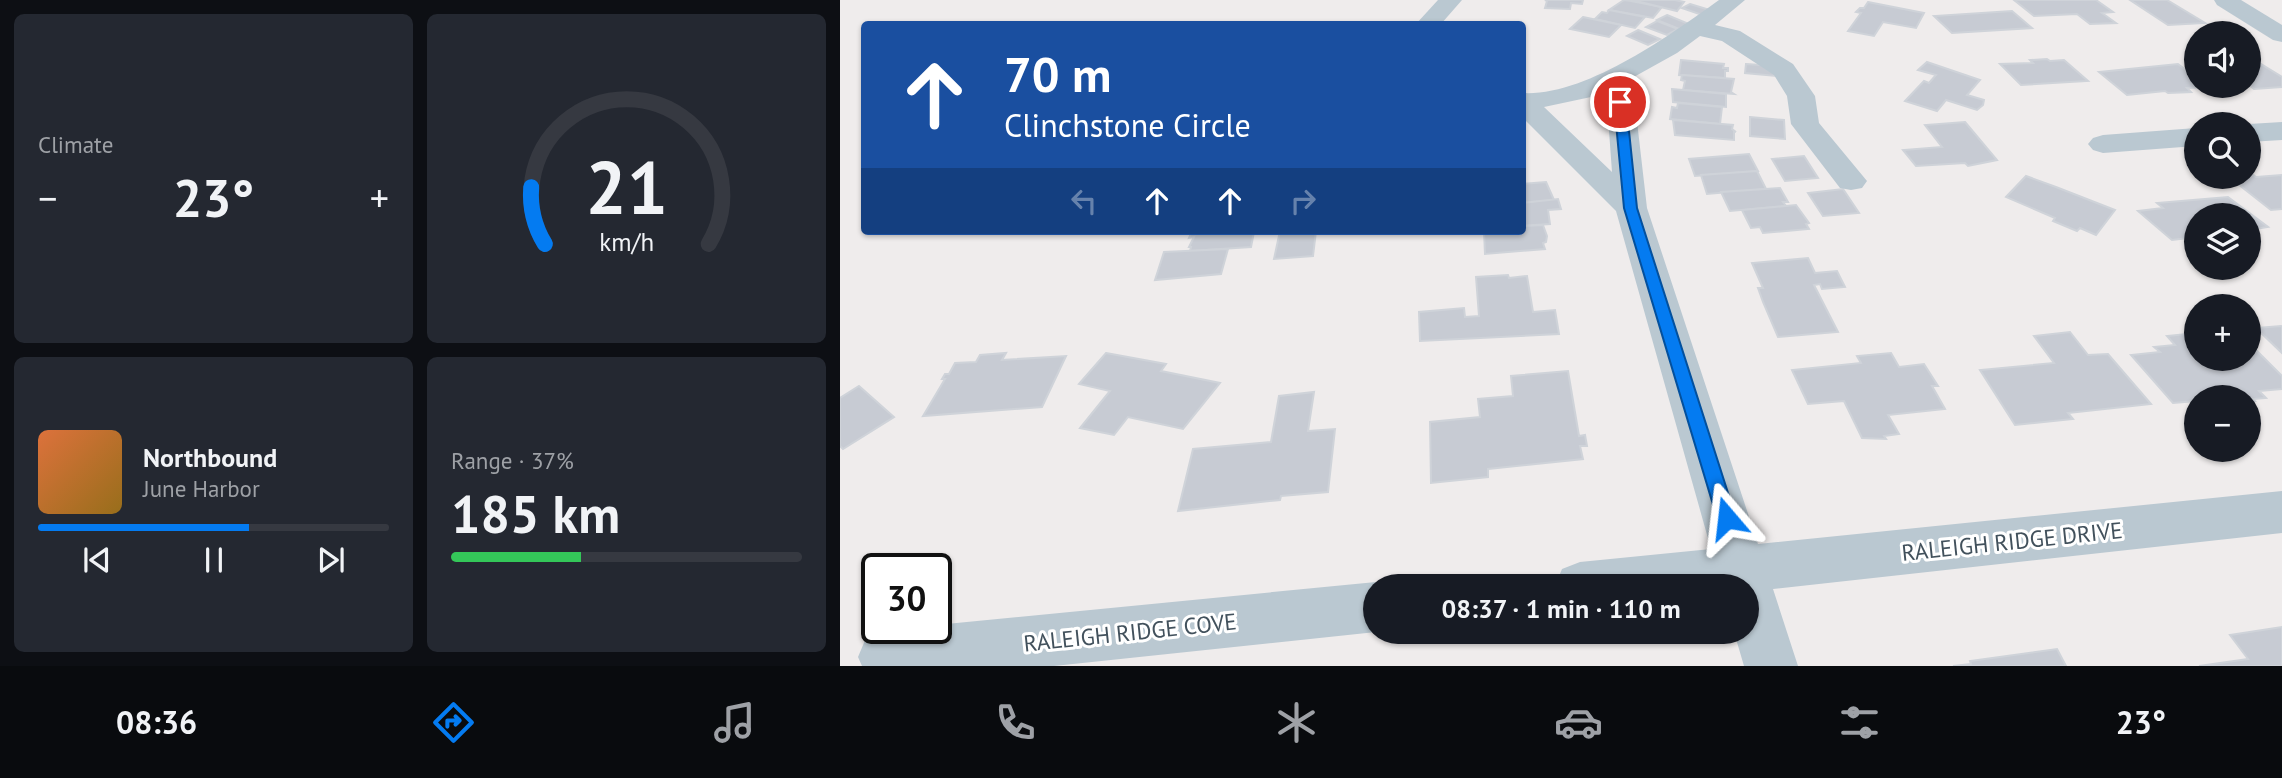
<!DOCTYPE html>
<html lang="en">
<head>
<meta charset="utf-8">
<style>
	body { margin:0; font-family:"PT Sans",sans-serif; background:#242831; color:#f1f3f6; height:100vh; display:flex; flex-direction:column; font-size:26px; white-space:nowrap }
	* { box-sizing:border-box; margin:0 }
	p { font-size:23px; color:#9ea1a6 }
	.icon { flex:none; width:38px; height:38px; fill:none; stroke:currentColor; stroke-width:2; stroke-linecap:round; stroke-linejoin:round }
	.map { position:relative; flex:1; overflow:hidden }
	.drawer { display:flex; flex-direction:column; gap:14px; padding:14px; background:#0d0f14; width:840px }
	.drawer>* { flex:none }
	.top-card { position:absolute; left:21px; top:21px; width:665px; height:214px; border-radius:7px; box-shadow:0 2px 5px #0004; background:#1a4fa0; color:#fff; overflow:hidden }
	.tools { position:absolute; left:1344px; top:21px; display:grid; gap:14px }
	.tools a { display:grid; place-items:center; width:77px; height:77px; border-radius:50%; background:#171b24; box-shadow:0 2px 5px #0004; font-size:35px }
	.speed { position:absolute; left:21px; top:553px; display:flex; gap:14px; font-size:35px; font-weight:700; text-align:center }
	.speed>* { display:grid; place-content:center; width:91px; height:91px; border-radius:50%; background:#171b24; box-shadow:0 2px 5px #0004; line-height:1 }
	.speed .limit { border:4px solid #111; border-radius:10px; background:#fff; color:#111 }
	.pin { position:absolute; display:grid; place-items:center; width:60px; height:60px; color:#fff; margin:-30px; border:4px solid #fff; border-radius:50%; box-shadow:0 2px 7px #0007 }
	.me { position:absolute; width:77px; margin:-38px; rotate:343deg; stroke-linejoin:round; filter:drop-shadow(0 0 5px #0008) }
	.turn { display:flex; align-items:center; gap:24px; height:147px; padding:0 28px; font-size:32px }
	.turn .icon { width:91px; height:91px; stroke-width:2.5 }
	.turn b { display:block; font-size:49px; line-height:60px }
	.lanes { display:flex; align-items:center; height:66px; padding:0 28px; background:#0003; justify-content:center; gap:35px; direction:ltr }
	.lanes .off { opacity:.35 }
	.big { font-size:52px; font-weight:600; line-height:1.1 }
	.drawer .tile { flex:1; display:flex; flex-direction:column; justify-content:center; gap:10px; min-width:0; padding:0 24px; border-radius:10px; background:#242831 }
	.drawer .dial { align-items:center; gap:0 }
	.dial svg { height:182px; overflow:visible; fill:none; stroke:#363941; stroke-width:7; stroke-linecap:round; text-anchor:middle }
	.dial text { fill:#f1f3f6; stroke:none }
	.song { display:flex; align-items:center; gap:21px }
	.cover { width:84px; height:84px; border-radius:10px; background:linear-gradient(135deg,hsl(20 70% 55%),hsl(40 70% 35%)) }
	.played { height:7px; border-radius:4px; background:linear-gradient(90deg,#047bf1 60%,#363941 60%) }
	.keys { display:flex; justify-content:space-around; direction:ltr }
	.heat { display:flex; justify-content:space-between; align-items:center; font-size:38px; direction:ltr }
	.charge { height:10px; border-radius:5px; background:linear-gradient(90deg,#34c759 37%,#363941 0) }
	.drawer .tiles { flex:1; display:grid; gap:14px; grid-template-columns:repeat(2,1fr) }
	.trip { position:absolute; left:523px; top:574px; width:396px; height:70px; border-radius:35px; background:#171b24; box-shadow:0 2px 5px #0004; font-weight:600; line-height:70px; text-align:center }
	.dock { display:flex; height:112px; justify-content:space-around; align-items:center; background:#090b0e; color:#9ea1a6 }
	.dock .icon { width:49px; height:49px }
	.dock .current { color:#047bf1 }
	.dock b { font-size:32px; color:#f1f3f6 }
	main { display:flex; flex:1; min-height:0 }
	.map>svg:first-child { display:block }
	.building { fill:#c7cbd3; stroke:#cfd3d9; stroke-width:2 }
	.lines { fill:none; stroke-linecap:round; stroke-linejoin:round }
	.minor { fill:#bac8d1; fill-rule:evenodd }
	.route { fill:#047bf1; stroke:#03509d; stroke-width:2 }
	.labels { text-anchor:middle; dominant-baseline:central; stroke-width:6; stroke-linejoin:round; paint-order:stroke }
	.near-street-label { font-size:23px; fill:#42515c; stroke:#fff }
</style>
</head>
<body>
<main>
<section class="drawer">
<div class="tiles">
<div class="tile"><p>Climate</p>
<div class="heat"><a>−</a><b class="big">23°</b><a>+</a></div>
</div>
<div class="tile dial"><svg viewBox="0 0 100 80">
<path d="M14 69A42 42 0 1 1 86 69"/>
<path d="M14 69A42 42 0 0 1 8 44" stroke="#047bf1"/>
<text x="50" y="56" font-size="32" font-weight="700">21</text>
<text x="50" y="72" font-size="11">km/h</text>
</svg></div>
<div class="tile">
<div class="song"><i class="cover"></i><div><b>Northbound</b><p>June Harbor</p></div></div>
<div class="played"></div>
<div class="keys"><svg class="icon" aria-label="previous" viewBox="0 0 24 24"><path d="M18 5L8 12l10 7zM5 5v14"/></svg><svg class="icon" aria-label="pause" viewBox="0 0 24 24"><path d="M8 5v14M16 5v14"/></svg><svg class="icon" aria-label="next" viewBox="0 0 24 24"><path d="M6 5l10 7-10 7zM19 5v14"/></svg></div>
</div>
<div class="tile"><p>Range · 37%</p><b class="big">185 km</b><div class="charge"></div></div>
</div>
</section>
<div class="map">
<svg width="1442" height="666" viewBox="0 0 1442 666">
	<rect width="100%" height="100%" fill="#efecec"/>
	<!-- building -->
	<g class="building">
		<path d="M705,0H743L742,4L731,3L730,9L705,8L707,1Z"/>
		<path d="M784,0L791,1L822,7L813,18L769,10Z"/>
		<path d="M792,0H835L844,2L837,11Z"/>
		<path d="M1174,0H1256L1273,12L1262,13L1276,23L1250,24L1237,14L1194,16Z"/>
		<path d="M1290,0H1327L1365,23L1328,25Z"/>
		<path d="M1028,2L1084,13L1076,28L1043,22L1034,36L1008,31L1021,13L1016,12L1020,8H1024Z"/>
		<path d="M850,4L870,10L862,15L842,8Z"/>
		<path d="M769,10L805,17L795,28L755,19L762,12L767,13Z"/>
		<path d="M1172,11L1192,28L1112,33L1094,16Z"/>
		<path d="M827,15L849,24L839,29L817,20Z"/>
		<path d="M743,17L767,22L781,25L769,37L730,29Z"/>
		<path d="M817,21L838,29L827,35L806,27Z"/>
		<path d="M798,30L820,39L808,45L787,36Z"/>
		<path d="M1409,52L1419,58L1413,59L1442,77V87L1414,89L1409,85Z"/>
		<path d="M1207,59L1210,61L1224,60L1248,81L1181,85L1160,64L1193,63L1190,60Z"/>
		<path d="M841,60L884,64L883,68H888V71H885V78L839,75Z"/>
		<path d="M1087,62L1140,80L1127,95L1144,100L1143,105L1137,110L1106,100L1097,111L1065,101L1084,81L1089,83L1096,75L1078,70Z"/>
		<path d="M906,64L935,66L936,76L905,73Z"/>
		<path d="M1338,64L1356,78V86L1369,87L1347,88L1351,92L1328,93L1325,91L1287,95L1259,72Z"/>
		<path d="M842,75L894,79L891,92L894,94L843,90L845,81L841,80Z"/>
		<path d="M832,89L886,94V107L833,102Z"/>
		<path d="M838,103L882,107L880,124L830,119L832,107L837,108Z"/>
		<path d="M910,117L944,120L945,139L910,136Z"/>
		<path d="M833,120L893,125L892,129L896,132L894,131V140L835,135Z"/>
		<path d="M1125,122L1157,160L1128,166L1125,163L1076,166L1063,150L1102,147L1085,125Z"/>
		<path d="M909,154L918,171L855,176L849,159Z"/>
		<path d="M964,156L978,178L945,181L932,159Z"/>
		<path d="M917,171L926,189L867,194L861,175Z"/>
		<path d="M1411,173L1416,177L1442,175V209L1431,210L1389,177H1409Z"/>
		<path d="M1186,176L1216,187L1275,210L1256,235L1240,228L1237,231L1213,221L1215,218L1166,197Z"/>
		<path d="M706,182L714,200L682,203V184Z"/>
		<path d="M940,188L948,202H943L946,206L890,211L881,192Z"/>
		<path d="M1003,189L1019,213L983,216L968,193Z"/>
		<path d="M1388,197L1428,227L1409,230V215H1356V237L1332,240L1298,211L1323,208L1317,203Z"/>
		<path d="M718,199L721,209L708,210L710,224L682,226V203Z"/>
		<path d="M956,205L969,223L966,224L969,229L923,233L920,227L911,228L902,210Z"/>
		<path d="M703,225L707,236L706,242L703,243L705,249L645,254L644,231H682V226Z"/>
		<path d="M352,231H418L414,232L411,247L350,251L351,247H349L354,237L349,238Z"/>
		<path d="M440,231H476L473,256L434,259Z"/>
		<path d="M388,249L381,274L315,280L324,252Z"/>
		<path d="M968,258L975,273L997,271L1005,287L982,289L980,284L974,285L998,332L938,337L923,302L918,288H923L912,263Z"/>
		<path d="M668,275L669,278L687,276L693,312L715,310L719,334L580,341L579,312L624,308L625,317L639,316L636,277Z"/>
		<path d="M1441,326L1442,327V353L1416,328Z"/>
		<path d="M1230,332L1248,355L1268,354L1311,404L1228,413L1233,419L1175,425L1140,370L1214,363L1194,336Z"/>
		<path d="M1356,333V359H1409L1410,344L1442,376V389L1419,391L1426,398L1413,399L1415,401L1409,402V397H1356V401L1333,403L1291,355L1320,352L1314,347L1335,345L1327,336Z"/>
		<path d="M166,353L162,360L226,356L202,407L83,416L105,379H102L105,374H109L115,363L136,362L140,355Z"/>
		<path d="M266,353L326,364L321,371L380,383L343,429L288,417L274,435L240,428L270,391L239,384Z"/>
		<path d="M1051,353L1059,367L1084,364L1098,386H1092L1105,409L1048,415L1059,434L1044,436L1046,439L1022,438L1004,401L968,404L952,370L1021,363L1017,356Z"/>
		<path d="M728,371L739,436L745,435L747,446H740L743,459L648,469V477L591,483L590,422L640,417L638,399L673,396L671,376Z"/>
		<path d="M19,386L54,417L3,449L0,446V398Z"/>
		<path d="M474,392L468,431L495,429L488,492L441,496L440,500L338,511L353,449L431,442L439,396Z"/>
		<path d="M1442,627V666H1359L1408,659L1390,635Z"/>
		<path d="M1217,649L1226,666H1113L1131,664L1130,661Z"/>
	</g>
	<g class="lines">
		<!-- minor -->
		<g class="minor">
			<path d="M598,0H622L601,24H576Z"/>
			<path d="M879,0H905L875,25L900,31L953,64L975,96L979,123L1027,181L1022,188L1011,190L1000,188L951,124L947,96L934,75L882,41L860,36L837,53L792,78L807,208L918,544L1442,491V533L933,589L958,666H904L894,632H906V586H715L722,569L740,562L871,549L776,211L682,117V93C745,97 830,35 879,0ZM766,90L772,172L704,107L751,97Z"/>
			<path d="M1374,0H1401L1442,25V42L1433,40L1377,5Z"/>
			<path d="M1442,122V140L1409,142V124Z"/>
			<path d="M1356,128V146L1263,153L1253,150L1248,144L1253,138L1263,135Z"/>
			<path d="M536,582L546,586H536V632L214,666H22L18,657L26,638L45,630L96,628V625Z"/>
		</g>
	</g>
	<!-- route -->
	<path class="route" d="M780,98L786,102L797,208L896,518L893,524L887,527L880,524L877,518L784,208L774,102Z"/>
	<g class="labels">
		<!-- near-street labels -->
		<g class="near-street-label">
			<text transform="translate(1172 541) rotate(-6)">RALEIGH RIDGE DRIVE</text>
			<text transform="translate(290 632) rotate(-6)">RALEIGH RIDGE COVE</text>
		</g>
	</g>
</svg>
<div class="tools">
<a><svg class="icon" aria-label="sound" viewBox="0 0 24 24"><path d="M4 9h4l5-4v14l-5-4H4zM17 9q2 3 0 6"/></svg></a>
<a><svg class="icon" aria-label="search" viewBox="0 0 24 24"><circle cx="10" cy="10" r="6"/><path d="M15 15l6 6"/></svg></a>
<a><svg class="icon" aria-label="layers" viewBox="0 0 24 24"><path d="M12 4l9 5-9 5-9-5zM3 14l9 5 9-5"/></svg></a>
<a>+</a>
<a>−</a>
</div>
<div class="speed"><div class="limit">30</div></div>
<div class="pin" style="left:780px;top:102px;background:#d93025"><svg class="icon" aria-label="arrive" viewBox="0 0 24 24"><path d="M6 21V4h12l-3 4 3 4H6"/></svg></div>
<svg class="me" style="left:887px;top:518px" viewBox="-20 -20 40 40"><path d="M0-17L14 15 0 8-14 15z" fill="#047bf1" stroke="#fff" stroke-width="4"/></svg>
<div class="trip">08:37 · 1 min · 110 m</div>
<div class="top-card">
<div class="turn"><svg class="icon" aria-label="ahead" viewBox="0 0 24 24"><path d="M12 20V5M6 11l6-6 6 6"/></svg><div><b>70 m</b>Clinchstone Circle</div></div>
<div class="lanes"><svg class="icon off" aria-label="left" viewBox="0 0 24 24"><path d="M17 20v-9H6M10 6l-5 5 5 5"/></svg><svg class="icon" aria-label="ahead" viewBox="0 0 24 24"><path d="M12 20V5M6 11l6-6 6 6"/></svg><svg class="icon" aria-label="ahead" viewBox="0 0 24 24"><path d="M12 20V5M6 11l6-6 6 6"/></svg><svg class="icon off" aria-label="right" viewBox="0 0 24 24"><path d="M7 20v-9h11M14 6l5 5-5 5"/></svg></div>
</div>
</div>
</main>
<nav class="dock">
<b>08:36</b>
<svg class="icon current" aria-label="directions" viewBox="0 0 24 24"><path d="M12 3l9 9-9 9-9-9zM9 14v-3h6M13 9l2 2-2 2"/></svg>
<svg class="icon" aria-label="music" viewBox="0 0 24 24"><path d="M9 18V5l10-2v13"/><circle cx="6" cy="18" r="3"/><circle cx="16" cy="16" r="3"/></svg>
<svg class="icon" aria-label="phone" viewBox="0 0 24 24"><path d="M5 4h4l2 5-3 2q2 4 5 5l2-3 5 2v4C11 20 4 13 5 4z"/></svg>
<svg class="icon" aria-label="climate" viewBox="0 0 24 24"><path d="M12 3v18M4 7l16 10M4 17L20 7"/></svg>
<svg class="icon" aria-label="car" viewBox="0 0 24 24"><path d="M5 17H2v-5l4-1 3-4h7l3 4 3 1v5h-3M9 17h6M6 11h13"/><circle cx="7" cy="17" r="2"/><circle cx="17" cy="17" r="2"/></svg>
<svg class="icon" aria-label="filters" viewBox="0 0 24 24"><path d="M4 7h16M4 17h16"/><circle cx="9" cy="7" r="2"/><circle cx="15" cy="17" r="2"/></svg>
<b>23°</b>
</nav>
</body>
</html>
